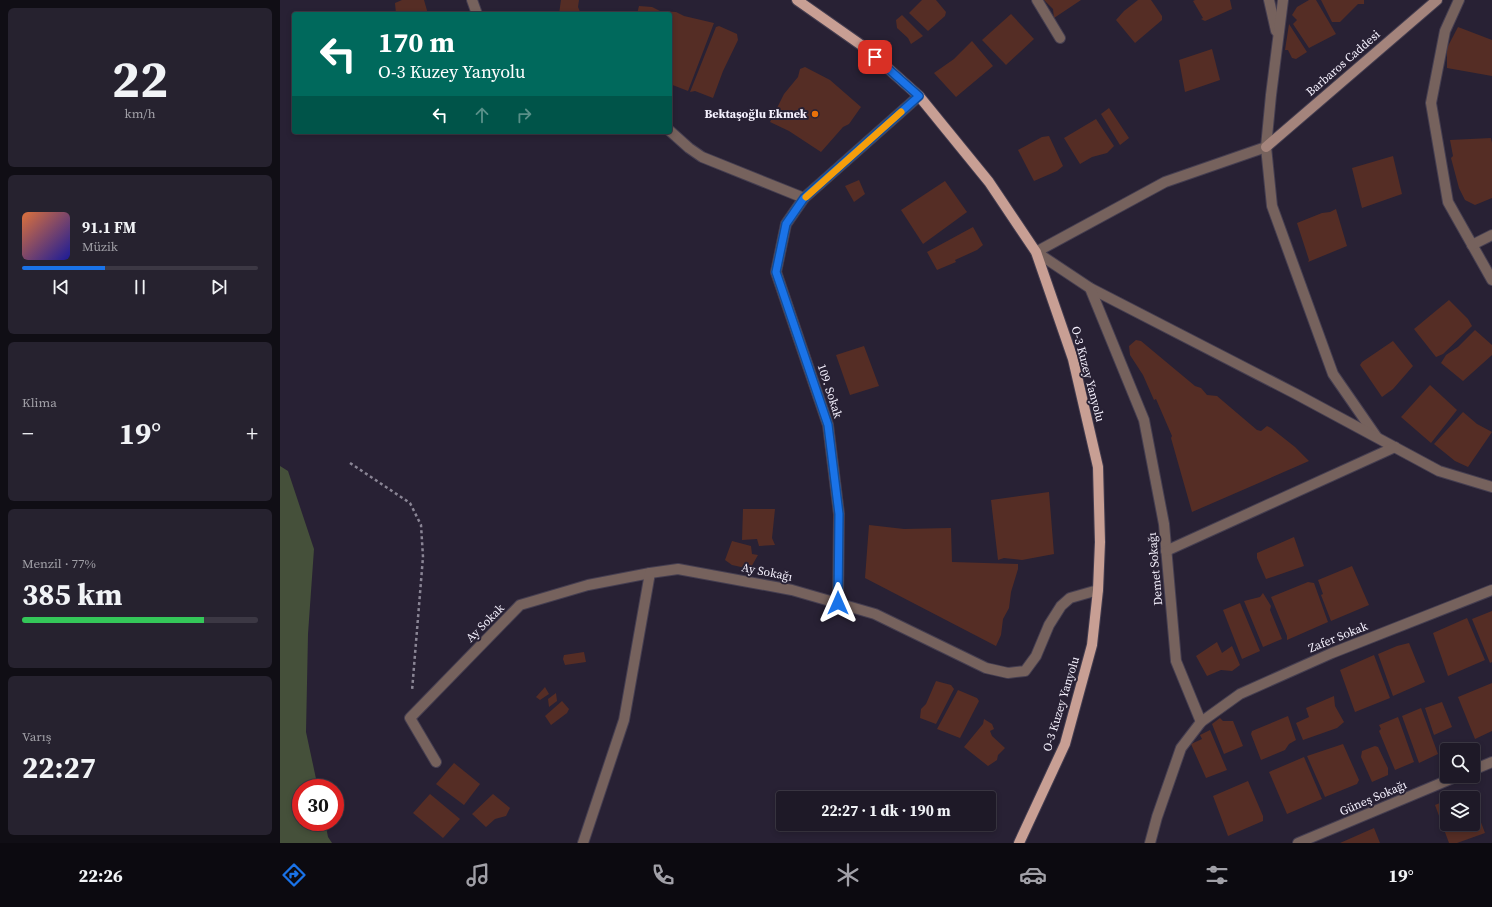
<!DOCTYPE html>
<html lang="tr">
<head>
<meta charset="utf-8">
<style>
	body { margin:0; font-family:"Source Serif 4",serif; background:#26222f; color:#f1f3f6; height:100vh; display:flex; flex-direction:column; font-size:15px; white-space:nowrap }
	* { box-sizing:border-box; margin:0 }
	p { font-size:13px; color:#a1a0a7 }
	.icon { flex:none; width:22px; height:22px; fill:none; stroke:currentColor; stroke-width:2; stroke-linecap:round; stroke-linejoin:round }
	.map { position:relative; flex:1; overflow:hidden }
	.drawer { display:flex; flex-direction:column; gap:8px; padding:8px; background:#100e15; width:280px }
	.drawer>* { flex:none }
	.top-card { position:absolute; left:12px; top:12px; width:380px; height:122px; border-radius:4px; box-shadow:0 2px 6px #0003,0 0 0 1px #3c3844; background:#00695c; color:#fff; overflow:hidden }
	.fabs { position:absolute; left:1160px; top:743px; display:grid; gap:8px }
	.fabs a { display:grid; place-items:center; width:40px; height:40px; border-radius:4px; background:#1e1927; box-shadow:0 2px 6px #0003,0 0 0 1px #3c3844; font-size:20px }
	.speed { position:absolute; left:12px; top:779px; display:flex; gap:8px; font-size:20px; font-weight:700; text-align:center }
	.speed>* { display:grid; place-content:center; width:52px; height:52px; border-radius:50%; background:#1e1927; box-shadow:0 2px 6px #0003,0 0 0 1px #3c3844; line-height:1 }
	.speed .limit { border:6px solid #d22; background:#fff; color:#111 }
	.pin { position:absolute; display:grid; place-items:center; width:34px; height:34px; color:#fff; margin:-17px; border-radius:8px; box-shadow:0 2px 6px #0006 }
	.me { position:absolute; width:44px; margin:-22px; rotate:0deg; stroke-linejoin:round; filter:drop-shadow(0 0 3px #0008) }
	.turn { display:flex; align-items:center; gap:14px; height:84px; padding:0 20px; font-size:18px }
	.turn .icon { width:52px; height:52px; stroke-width:2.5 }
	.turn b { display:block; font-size:28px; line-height:34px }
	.lanes { display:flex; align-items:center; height:38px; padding:0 20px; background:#0003; justify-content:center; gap:20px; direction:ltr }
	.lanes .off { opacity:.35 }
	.big { font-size:30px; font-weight:700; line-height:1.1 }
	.drawer .card { flex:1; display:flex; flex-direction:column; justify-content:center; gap:6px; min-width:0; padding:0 14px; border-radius:6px; background:#26222f }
	.drawer .dial { align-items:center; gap:0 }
	.dial b { font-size:52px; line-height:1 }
	.song { display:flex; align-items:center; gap:12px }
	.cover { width:48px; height:48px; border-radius:6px; background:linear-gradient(135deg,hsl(20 70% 55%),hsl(240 70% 35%)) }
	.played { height:4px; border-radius:2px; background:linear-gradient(90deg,#1a73e8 35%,#3c3844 35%) }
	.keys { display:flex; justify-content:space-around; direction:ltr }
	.heat { display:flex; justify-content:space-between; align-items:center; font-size:22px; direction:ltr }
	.charge { height:6px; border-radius:3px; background:linear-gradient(90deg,#34c759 77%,#3c3844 0) }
	.trip { position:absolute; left:496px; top:791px; width:220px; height:40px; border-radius:4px; background:#1e1927; box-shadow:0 2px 6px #0003,0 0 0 1px #3c3844; font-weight:700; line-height:40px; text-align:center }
	.menu { display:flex; height:64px; justify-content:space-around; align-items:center; background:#0c0a10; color:#a1a0a7 }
	.menu .icon { width:28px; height:28px }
	.menu .on { color:#1a73e8 }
	.menu b { font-size:18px; color:#f1f3f6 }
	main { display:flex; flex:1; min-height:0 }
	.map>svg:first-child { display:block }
	.green { fill:#45503a }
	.building { fill:#552d25 }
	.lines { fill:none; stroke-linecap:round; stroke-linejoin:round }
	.street-casing { stroke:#453e50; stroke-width:12 }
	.secondary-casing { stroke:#453e50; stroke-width:12 }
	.primary-casing { stroke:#453e50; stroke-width:12 }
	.path { stroke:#8a8595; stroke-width:2.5; stroke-dasharray:3 3; stroke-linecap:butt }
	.street { stroke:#76625d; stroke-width:10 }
	.secondary { stroke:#a4847c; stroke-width:10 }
	.primary { stroke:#c89f94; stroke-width:10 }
	.route-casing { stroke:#114b97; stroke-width:10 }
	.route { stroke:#1a73e8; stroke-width:7 }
	.slow { stroke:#f59e0b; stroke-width:7 }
	.food-dot { fill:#e8710a; stroke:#282134; stroke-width:1.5 }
	.labels { text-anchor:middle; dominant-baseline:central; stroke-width:4; stroke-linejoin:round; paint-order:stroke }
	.street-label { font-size:12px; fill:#f5f1fe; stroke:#282134 }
	.poi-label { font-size:12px; font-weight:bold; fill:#f5f1fe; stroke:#282134; text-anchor:end }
</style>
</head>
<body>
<main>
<section class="drawer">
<div class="card dial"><b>22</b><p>km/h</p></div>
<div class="card">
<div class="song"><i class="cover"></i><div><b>91.1 FM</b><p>Müzik</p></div></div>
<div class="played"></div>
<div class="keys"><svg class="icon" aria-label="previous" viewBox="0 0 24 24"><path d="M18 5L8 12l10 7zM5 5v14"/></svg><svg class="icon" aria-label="pause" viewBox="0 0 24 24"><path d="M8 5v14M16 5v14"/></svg><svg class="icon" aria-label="next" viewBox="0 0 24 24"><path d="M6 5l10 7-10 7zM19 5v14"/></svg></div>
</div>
<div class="card"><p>Klima</p>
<div class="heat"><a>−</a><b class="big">19°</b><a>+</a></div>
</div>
<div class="card"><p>Menzil · 77%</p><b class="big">385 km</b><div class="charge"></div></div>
<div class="card"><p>Varış</p><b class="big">22:27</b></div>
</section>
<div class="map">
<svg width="1212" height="843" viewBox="0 0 1212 843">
	<rect width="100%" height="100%" fill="#282134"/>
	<!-- green -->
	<path class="green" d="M0,466L8,471L34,549L28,634L26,732L38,788H21V822H45L48,837L52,843H0Z"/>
	<!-- building -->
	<g class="building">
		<path d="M122,0H144L148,14H116L115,3Z"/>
		<path d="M281,0H299L298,7L301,14H279Z"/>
		<path d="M642,0H656L666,12L665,16L648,31L629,13Z"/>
		<path d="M764,0H801L774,18L773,9Z"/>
		<path d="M858,0H871L882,16V20L855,43L836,20L844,11Z"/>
		<path d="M915,0H950L952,9L925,21L921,19L923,18L913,1Z"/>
		<path d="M1029,0H1036L1056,34L1029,48L1013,24L1017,20L1012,15L1017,7Z"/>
		<path d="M1041,0H1084V4H1078L1060,22H1052Z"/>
		<path d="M359,6L372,7L380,11L396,12L404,16L434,23L408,91L390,84V14H357Z"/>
		<path d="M731,14L754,39L726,65L702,40Z"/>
		<path d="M622,15L643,36L631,44L628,38L617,28L616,20Z"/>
		<path d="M1009,24L1027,52L1016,59L1012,58L1008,50H1005Z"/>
		<path d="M439,26L457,34L458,40L443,71L433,98L415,91L410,92L436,27Z"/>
		<path d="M1178,27L1212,40V76L1167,68V48Z"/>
		<path d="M692,41L713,66L676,97L654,73L674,59Z"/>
		<path d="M932,49L940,80L905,92L899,60Z"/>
		<path d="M525,67L550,80L581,107L569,124L563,127L541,152L509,131L490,122L504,94L518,77L520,69Z"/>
		<path d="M829,108L849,138L840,145L821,114Z"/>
		<path d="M816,119L834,146L827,153L812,157L800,164L784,138Z"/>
		<path d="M769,136L783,166L777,171L754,181L738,150L762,137Z"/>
		<path d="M1211,138L1212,143V198L1195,205L1185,200L1179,188L1171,158L1173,156L1170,140Z"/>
		<path d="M1113,156L1122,194L1082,208L1072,168Z"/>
		<path d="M579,180L585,194L574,202L565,186Z"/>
		<path d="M665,181L687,212L643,244L621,210Z"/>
		<path d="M1056,209L1067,246L1028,262L1029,260L1017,223L1042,213L1050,212Z"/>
		<path d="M693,227L703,245L697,250L675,260L676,262L657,270L647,252Z"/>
		<path d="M1169,300L1188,319L1192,326L1163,354L1156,357L1134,329Z"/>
		<path d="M1195,330L1212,345V355L1183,381L1161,363L1166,355L1178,347Z"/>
		<path d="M856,340L861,341L915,386L921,388L927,395L937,396L977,430L981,431L987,426L991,428L1015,447L1029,461L912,512L891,438L892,436L876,399L874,400L863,375L850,355L849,346Z"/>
		<path d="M1113,341L1133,366L1113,389L1102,397L1080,365L1082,362Z"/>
		<path d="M584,346L599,386L570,395L556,355Z"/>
		<path d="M1150,385L1177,410L1151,443L1121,417Z"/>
		<path d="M1183,412L1197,424L1212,432L1188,467L1175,461L1154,444Z"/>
		<path d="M769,492L774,554L742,560L724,558L718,560L711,500Z"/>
		<path d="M463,509H495L492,538L495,545L479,546L477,539L462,540Z"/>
		<path d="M589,525L624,529L671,528L672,562L738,564V569L731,592L729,608L723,619L721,635L716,646L585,578Z"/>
		<path d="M1014,537L1024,566L986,579L977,558V553Z"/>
		<path d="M452,541L471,546L472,554L478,555L470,569L452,565L445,560Z"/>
		<path d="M1072,566L1089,605L1051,621L1041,595L1043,594L1038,580Z"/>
		<path d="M1028,582L1034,583L1048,622L1007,640V636L991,597Z"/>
		<path d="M983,593L991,606L990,610L1002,639L983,647L964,601L980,597Z"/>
		<path d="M960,603L980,651L962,659L943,610Z"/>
		<path d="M1212,611V662L1210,663L1192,619Z"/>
		<path d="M1187,618L1205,660L1168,676L1153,633Z"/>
		<path d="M937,642L942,653L952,646L960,665L952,671L941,670L927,676L916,656Z"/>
		<path d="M1129,643L1145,682L1113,696L1098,654L1117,646Z"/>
		<path d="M304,652L306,662L285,665L283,659L284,655Z"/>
		<path d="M1094,655L1110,698L1075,712L1060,670Z"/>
		<path d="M656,681L671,685L674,689L656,724L640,718L641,709L646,704Z"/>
		<path d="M1212,683V731L1195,739L1178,697Z"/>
		<path d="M265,687L269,694L260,700L256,697Z"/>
		<path d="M678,690L697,698L699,701L680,738L657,729Z"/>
		<path d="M276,693L277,701L269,707L268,699Z"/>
		<path d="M1054,696L1055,706L1064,722L1057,728L1023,740L1016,723L1029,717L1026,708Z"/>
		<path d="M282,701L289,709L287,713L271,725L265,716Z"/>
		<path d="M1162,702L1172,727L1154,735L1145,708Z"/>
		<path d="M1141,708L1158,754L1139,763L1122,716Z"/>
		<path d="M1008,716L1016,740L1009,744L1005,750L981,760L971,734L972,731Z"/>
		<path d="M1118,717L1134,762L1115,770L1099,731L1101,729L1099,725Z"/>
		<path d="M940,718L943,721H953L963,746L944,754L932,724Z"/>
		<path d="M704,719L712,724L714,729L710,731L712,736L725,748L718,755L717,760L708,766L684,747L703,724Z"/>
		<path d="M930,730L947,770L926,778L911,744L922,739L920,735Z"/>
		<path d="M1063,744L1079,780L1077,784L1045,797L1027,756Z"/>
		<path d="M1095,746L1098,747L1108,768V775L1092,782L1081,757L1082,751Z"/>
		<path d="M1024,757L1042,799L1007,814L989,772Z"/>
		<path d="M174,763L200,784L184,805L156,784Z"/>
		<path d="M968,781L983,816V821L948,836L933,796Z"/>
		<path d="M1190,793L1192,798H1173L1184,796Z"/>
		<path d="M150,794L180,819L163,838L133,813Z"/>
		<path d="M213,794L230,808L226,816L215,819L206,827L192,814Z"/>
		<path d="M1167,800V824H1193V801L1205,833L1177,843H1169L1155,805Z"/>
		<path d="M1094,828L1100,843H1060Z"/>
	</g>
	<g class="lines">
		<!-- street casing -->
		<g class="street-casing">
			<g id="street">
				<path d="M192,0L197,14"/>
				<path d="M757,0L780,38"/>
				<path d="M989,0L996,31"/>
				<path d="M1003,0L991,95L986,147L992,206L1053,374L1096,436"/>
				<path d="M1179,0L1165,31L1151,103L1168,202L1212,280"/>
				<path d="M390,131L409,148L422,157L524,198"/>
				<path d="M986,147L885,182L756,252L810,288L1016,394L1159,471L1212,487"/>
				<path d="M1192,245L1212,235"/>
				<path d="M810,288L864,420L884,524L896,661L921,722"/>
				<path d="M886,551L1115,447"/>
				<path d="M558,603L559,514L548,425L496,272L506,224L524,198L639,96"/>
				<path d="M156,762L130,718L240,605L308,585L370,573"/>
				<path d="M1193,770L1212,762"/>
				<path d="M303,843L344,720L370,573L398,569L512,590L595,614L706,668L728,673L745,671L756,656L769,625L781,606L790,598L818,590"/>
				<path d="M870,843L877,817L901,748L921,722L960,694L1052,653L1212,590"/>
				<path d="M1018,843L1178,776"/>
			</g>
		</g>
		<!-- secondary casing -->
		<g class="secondary-casing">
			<path id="secondary" d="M986,147L1157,0"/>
		</g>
		<!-- primary casing -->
		<g class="primary-casing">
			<path id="primary" d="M517,0L584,47L639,96L709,182L756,252L793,359L818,467L820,542L818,590L812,645L785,744L739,843"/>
		</g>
		<!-- path -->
		<path class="path" d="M70,463L130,503L141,525L143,557L132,691"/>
		<!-- street -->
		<use href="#street" class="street"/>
		<!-- secondary -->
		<use href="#secondary" class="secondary"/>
		<!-- primary -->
		<use href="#primary" class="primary"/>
	</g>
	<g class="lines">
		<!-- route casing -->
		<g class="route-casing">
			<path id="route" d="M558,603L559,514L548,425L496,272L506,224L524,198L639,96L595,57"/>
		</g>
		<!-- route -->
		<use href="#route" class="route"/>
		<!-- slow -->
		<path class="slow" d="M526,197L621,112"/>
	</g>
	<!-- markers -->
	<circle class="food-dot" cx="535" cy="114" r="4"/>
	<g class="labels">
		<!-- street labels -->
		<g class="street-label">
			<text transform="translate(1063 63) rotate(-41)">Barbaros Caddesi</text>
			<text transform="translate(808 374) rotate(75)">O-3 Kuzey Yanyolu</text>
			<text transform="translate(550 391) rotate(72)">109. Sokak</text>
			<text transform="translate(875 569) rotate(-95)">Demet Sokağı</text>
			<text transform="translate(487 572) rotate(11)">Ay Sokağı</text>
			<text transform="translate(205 623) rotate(-45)">Ay Sokak</text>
			<text transform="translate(1058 637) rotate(-22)">Zafer Sokak</text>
			<text transform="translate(781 704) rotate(-73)">O-3 Kuzey Yanyolu</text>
			<text transform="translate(1093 798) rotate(-23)">Güneş Sokağı</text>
		</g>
		<!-- poi labels -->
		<g class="poi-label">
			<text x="527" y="114">Bektaşoğlu Ekmek</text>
		</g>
	</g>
</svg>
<div class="fabs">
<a><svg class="icon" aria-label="search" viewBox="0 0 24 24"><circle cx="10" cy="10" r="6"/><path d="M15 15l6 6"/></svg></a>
<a><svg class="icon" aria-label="layers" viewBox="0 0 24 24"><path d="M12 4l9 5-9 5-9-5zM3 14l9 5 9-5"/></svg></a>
</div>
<div class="speed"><div class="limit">30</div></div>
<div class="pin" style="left:595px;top:57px;background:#d93025"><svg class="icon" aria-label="arrive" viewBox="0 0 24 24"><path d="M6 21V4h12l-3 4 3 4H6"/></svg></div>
<svg class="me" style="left:558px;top:603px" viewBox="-20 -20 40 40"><path d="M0-17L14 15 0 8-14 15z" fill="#1a73e8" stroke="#fff" stroke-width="4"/></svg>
<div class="trip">22:27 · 1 dk · 190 m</div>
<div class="top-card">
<div class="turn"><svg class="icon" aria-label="left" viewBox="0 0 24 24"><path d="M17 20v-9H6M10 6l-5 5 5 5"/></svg><div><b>170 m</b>O-3 Kuzey Yanyolu</div></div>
<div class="lanes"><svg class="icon" aria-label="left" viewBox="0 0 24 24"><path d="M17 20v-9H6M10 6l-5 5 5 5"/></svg><svg class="icon off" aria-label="ahead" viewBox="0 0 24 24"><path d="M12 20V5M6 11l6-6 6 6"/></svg><svg class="icon off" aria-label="right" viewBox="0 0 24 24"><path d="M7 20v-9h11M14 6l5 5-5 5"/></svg></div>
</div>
</div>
</main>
<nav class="menu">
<b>22:26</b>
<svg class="icon on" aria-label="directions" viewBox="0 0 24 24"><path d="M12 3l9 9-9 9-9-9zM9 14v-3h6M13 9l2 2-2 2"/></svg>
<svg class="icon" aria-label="music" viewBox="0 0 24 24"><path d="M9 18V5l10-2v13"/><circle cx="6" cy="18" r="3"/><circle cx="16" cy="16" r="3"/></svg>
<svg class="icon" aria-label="phone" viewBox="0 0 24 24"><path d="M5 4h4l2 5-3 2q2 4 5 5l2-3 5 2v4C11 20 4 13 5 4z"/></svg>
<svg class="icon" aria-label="climate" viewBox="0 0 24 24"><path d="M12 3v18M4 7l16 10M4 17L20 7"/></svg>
<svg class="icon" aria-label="car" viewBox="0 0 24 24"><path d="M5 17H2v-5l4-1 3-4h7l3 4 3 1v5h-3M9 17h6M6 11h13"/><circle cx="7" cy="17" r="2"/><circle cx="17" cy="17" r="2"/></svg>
<svg class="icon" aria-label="filters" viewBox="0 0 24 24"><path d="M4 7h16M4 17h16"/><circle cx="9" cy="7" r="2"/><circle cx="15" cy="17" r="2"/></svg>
<b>19°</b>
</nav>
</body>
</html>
